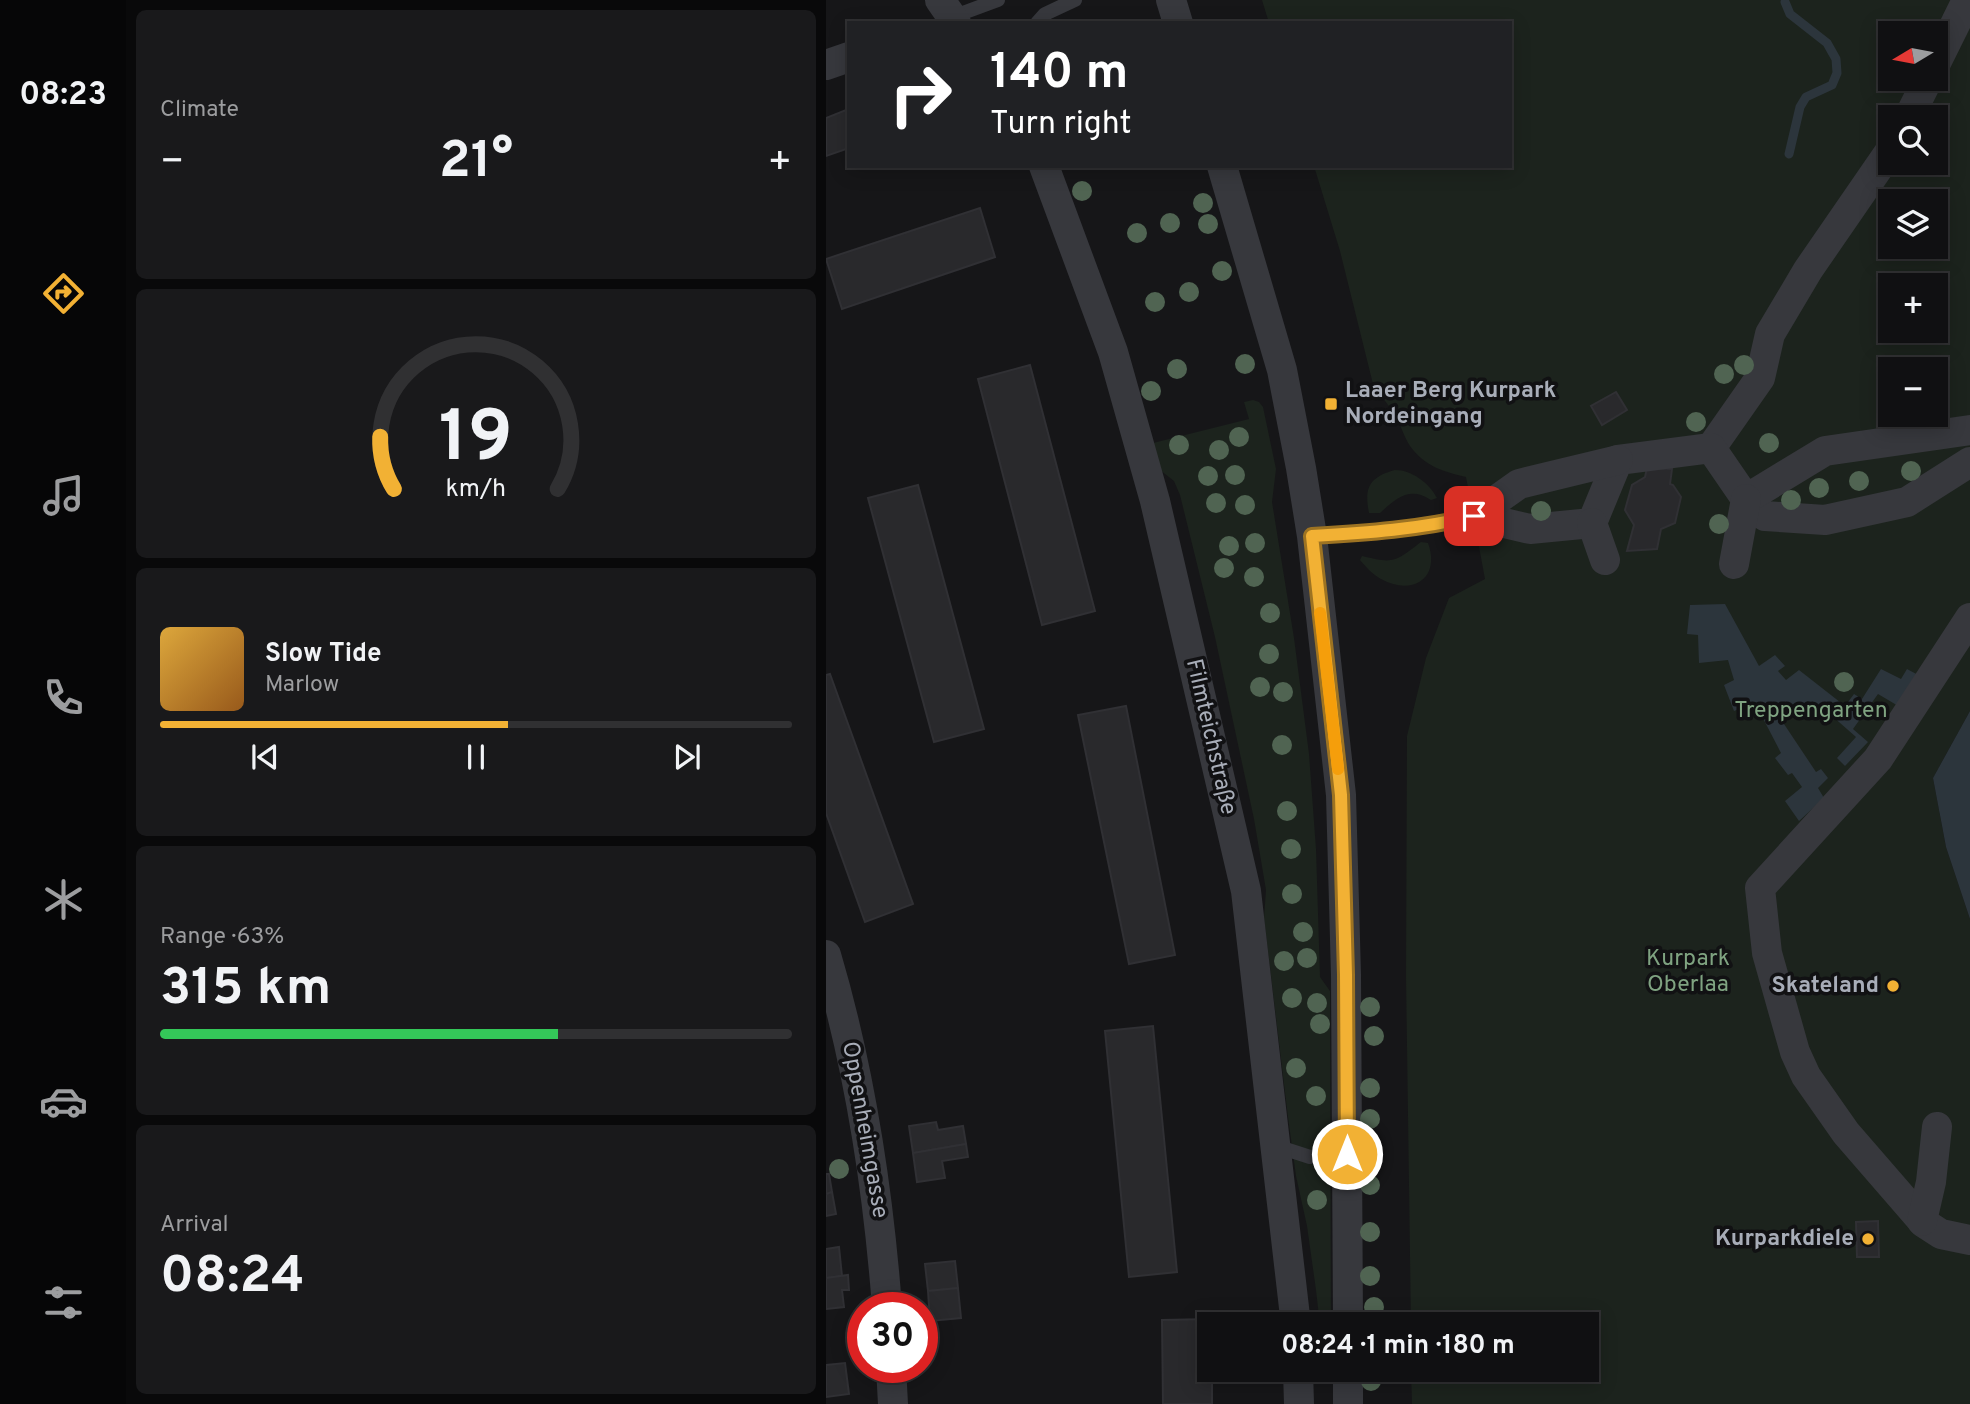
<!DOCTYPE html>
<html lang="en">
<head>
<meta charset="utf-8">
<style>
	body { margin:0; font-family:Overpass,sans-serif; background:#19191b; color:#f1f3f6; height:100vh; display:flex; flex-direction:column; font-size:26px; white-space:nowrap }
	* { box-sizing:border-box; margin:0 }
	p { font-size:23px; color:#9c9d9f }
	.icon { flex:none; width:38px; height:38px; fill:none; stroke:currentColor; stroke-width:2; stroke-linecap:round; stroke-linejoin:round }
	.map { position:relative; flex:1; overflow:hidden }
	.drawer { display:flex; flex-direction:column; gap:10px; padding:10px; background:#09090a; width:700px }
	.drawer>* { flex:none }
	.banner { position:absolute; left:21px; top:21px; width:665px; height:147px; border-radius:0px; box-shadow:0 4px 18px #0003,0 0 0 2px #303032; background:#202124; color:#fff; overflow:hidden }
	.needle { width:46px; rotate:260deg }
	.buttons { position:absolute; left:1052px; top:21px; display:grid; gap:14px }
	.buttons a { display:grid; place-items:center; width:70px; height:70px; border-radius:0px; background:#101012; box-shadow:0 4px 18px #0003,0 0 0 2px #303032; font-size:35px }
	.speed { position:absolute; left:21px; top:1292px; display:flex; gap:14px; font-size:35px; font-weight:700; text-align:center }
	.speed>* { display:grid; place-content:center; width:91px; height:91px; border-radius:50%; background:#101012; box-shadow:0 4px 18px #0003,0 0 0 2px #303032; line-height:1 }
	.speed .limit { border:10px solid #d22; background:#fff; color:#111 }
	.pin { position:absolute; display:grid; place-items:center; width:60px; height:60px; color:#fff; margin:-30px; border-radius:14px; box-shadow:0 4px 10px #0006 }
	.me { position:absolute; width:77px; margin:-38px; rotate:0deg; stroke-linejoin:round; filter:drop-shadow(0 0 5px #0008) }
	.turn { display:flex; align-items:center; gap:24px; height:147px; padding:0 28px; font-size:32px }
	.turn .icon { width:91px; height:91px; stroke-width:2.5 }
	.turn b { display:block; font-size:49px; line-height:60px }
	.big { font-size:52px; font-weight:700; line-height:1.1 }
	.drawer .tile { flex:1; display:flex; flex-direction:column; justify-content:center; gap:10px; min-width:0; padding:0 24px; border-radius:10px; background:#19191b }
	.drawer .dial { align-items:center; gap:0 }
	.dial svg { height:182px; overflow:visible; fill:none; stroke:#303032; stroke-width:7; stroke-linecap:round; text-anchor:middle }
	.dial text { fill:#f1f3f6; stroke:none }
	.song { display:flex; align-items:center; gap:21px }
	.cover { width:84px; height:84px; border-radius:10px; background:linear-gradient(135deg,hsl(40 70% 55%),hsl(30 70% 35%)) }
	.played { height:7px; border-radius:4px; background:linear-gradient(90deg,#f2b134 55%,#303032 55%) }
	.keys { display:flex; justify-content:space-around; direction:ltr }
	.heat { display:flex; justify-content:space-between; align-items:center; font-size:38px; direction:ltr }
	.charge { height:10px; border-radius:5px; background:linear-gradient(90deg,#34c759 63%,#303032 0) }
	.trip { position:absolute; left:371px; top:1312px; width:402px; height:70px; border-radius:0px; background:#101012; box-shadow:0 4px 18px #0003,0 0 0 2px #303032; font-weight:700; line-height:70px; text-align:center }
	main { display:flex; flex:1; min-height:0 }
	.menu { display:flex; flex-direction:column; width:126px; justify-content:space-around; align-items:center; background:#060607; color:#9c9d9f }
	.menu .icon { width:49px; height:49px }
	.menu .active { color:#f2b134 }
	.menu b { font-size:32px; color:#f1f3f6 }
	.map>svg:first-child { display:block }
	.green { fill:#1c231d; fill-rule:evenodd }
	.water { fill:#2c353c }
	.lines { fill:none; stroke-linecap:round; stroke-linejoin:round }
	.stream { stroke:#2c353c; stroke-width:9 }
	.building { fill:#29292c; stroke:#303034; stroke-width:2 }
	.lane { stroke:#37383d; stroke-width:14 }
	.street { stroke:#37383d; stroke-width:30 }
	.tree { fill:#506452 }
	.route-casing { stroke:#9d7322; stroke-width:18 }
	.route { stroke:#f2b134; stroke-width:12 }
	.slow { stroke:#f59e0b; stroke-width:12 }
	.poi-dot { fill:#f2b134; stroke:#111113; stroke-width:2.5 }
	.labels { text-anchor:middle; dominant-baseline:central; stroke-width:7; stroke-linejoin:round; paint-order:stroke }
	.poi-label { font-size:23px; font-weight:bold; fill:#a8adb8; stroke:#111113; text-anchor:end }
	.park-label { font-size:23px; fill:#7fa381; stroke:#111113 }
	.street-label { font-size:23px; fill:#a8adb8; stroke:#111113 }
</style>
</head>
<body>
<main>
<nav class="menu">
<b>08:23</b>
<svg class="icon active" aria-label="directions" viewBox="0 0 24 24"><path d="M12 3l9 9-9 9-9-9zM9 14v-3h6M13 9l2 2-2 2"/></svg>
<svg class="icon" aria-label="music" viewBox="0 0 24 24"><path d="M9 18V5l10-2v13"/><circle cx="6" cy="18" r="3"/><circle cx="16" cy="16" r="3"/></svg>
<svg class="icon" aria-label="phone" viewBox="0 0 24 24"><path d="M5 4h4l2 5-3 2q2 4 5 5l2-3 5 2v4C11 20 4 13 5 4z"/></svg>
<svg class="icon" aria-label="climate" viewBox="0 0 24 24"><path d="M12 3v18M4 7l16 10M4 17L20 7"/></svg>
<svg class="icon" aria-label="car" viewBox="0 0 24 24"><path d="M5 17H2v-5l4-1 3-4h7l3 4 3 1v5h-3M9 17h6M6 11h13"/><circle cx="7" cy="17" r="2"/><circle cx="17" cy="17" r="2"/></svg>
<svg class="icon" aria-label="filters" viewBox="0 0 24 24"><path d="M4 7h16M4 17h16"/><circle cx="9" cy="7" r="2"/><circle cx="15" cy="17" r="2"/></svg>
</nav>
<section class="drawer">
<div class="tile"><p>Climate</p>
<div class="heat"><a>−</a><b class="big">21°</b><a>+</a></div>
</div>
<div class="tile dial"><svg viewBox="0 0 100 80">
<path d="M14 69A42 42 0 1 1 86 69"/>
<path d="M14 69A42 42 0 0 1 8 46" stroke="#f2b134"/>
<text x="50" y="56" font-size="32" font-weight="700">19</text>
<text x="50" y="72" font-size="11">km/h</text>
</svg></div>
<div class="tile">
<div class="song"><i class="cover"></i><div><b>Slow Tide</b><p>Marlow</p></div></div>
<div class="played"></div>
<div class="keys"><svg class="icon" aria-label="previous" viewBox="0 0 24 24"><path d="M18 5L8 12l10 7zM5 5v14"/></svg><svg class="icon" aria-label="pause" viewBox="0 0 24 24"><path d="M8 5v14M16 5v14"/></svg><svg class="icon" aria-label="next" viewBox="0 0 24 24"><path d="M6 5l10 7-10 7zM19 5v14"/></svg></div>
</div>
<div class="tile"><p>Range · 63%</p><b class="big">315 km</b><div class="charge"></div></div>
<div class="tile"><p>Arrival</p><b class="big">08:24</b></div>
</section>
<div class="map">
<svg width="1144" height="1404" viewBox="0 0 1144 1404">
	<rect width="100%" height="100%" fill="#161618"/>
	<!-- green -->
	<g class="green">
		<path d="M436,0H1144V711L1107,778L1120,847L1144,919V1404H586L585,1370H761V1325H585L580,976L581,736L600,658L623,598L659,579L640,477C618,472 598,466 584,446C578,437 575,425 569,416C564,406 554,395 547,384L514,251L488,166H684V23H443ZM1064,33H1110V79H1064ZM1064,117H1110V163H1064ZM1064,201H1110V247H1064ZM1064,285H1110V331H1064ZM1064,369H1110V415H1064Z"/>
		<path d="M427,400L433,402L437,407L450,469L446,502L468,638L483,754L490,849L494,977L504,991L505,1325H494L490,1290L481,1226L470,1176L462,1117L438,918L440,890L428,819L389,637L354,495L348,481L334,470L327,443L423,419L418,402Z"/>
		<path d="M569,470C586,470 603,483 611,498L605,500C584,486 570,498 554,513H543C538,488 543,477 569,470Z"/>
		<path d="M595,542L602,543C615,579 586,596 555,579C547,575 540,567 534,560L536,556C568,564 569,562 595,542Z"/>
	</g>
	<!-- water -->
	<g class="water">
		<path d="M899,604L933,666L949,655L959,666L952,671L960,680L973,670L1019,706L1028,694L1036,699L1055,669L1075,679L1081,669L1094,676L1074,707L1052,694L1027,729L1042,742L1019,766L1011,758L1030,737L1005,715L1000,719L982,701L956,721L990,772L995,769L1002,778L992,788L998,798L973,821L959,801L976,787L966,773L962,775L949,758L955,753L929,703L908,711L898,685L908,680L902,660L873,663L872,635L861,634L864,605Z"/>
		<path d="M1144,711V919L1120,847L1107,778Z"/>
	</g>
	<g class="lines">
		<!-- stream -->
		<path class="stream" d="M959,2L964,14L1001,43L1010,59L1011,73L1006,85L980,97L974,107L963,154"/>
	</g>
	<!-- building -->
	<g class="building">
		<path d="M20,110L23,117V148L0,156V118Z"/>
		<path d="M154,208L169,257L16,309L0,259Z"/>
		<path d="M204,365L269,611L216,625L152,379Z"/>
		<path d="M790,392L801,410L776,425L765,406Z"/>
		<path d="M821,468L846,469L844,484L847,485L855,497L849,523L835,529L831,549L801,551L808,525L799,510L806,485L819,477Z"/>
		<path d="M92,485L158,729L108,742L42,498Z"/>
		<path d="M4,674L87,904L39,922L0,813V675Z"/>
		<path d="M300,706L349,955L303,964L252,715Z"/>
		<path d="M327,1026L351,1272L303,1277L279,1031Z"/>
		<path d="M110,1122L112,1130L137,1126L140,1144L87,1153L83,1126Z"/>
		<path d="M140,1144L142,1157L116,1161L119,1178L91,1182L87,1153Z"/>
		<path d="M0,1174H3L6,1192L0,1194Z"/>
		<path d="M6,1192L10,1214L0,1216V1194Z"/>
		<path d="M1052,1221L1053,1257H1031L1030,1222Z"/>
		<path d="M13,1247L16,1276L0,1278V1249Z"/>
		<path d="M129,1261L132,1288L102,1291L99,1264Z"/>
		<path d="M22,1275L23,1290H16L18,1307L0,1309V1278Z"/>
		<path d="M132,1288L135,1318L104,1321L102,1291Z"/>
		<path d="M385,1319V1325H383V1370H386V1404H337L336,1320Z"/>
		<path d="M19,1363L23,1394L0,1397V1365Z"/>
	</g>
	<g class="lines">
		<!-- lane -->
		<g class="lane">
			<path d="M126,17L172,0"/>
			<path d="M211,23L219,14L249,0"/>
			<path d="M486,536C540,532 595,529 648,516"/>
			<path d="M450,1146L484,1157L521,1154"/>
		</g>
		<!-- street -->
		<g class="street">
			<path d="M114,0L130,23"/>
			<path d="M345,0L352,23"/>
			<path d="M1110,63L1141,0"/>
			<path d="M0,65L23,57"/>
			<path d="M1083,117L1102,79"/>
			<path d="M218,166L287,352L329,501L420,891L470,1325"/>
			<path d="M396,166L456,370L475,468L486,536L515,795L520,975L522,1325"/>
			<path d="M885,448L934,378L944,334L982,270L1064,151"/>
			<path d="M920,499L939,516L999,520L1081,502L1144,462"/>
			<path d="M648,516L704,529L766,523L792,460L885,448L920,499L999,451L1144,430"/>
			<path d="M648,516L693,484L792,460"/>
			<path d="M766,523L779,560"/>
			<path d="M908,564L920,499"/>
			<path d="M1144,618L1052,759L934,888L941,953L969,1052L980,1076L1020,1133L1098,1223L1115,1234L1144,1240"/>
			<path d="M0,955C34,1070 52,1188 61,1307"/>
			<path d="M1096,1221L1105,1182L1111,1127"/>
			<path d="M65,1367L67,1404"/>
			<path d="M472,1370L473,1404"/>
			<path d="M522,1370V1404"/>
		</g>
	</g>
	<!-- trees -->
	<g class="tree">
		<circle cx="256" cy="191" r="10"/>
		<circle cx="377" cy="203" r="10"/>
		<circle cx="344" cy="223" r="10"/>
		<circle cx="382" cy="224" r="10"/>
		<circle cx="311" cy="233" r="10"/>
		<circle cx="396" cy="271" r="10"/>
		<circle cx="363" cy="292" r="10"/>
		<circle cx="329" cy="302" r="10"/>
		<circle cx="419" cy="364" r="10"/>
		<circle cx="918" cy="365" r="10"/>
		<circle cx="351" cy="369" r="10"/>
		<circle cx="898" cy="374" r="10"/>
		<circle cx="325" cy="391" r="10"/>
		<circle cx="870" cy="422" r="10"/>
		<circle cx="413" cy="437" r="10"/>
		<circle cx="943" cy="443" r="10"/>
		<circle cx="353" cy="445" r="10"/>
		<circle cx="393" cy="450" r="10"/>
		<circle cx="1085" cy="471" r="10"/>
		<circle cx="409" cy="475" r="10"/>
		<circle cx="382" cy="476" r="10"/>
		<circle cx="1033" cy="481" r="10"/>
		<circle cx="993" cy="488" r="10"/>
		<circle cx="965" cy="500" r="10"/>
		<circle cx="390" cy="503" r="10"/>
		<circle cx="419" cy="505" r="10"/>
		<circle cx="715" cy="511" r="10"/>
		<circle cx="893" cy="524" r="10"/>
		<circle cx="429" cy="543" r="10"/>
		<circle cx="403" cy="546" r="10"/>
		<circle cx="398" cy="568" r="10"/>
		<circle cx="428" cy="577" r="10"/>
		<circle cx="444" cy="613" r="10"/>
		<circle cx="443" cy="654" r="10"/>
		<circle cx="1018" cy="682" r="10"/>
		<circle cx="434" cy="687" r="10"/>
		<circle cx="457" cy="692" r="10"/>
		<circle cx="456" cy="745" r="10"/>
		<circle cx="461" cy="811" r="10"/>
		<circle cx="465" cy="849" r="10"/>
		<circle cx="466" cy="894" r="10"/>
		<circle cx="477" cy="932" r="10"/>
		<circle cx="481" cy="958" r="10"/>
		<circle cx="458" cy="961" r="10"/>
		<circle cx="466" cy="998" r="10"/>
		<circle cx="491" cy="1003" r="10"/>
		<circle cx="544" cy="1007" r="10"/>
		<circle cx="494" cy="1024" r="10"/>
		<circle cx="548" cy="1036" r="10"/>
		<circle cx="470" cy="1068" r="10"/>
		<circle cx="544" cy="1088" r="10"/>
		<circle cx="490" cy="1096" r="10"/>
		<circle cx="544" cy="1119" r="10"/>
		<circle cx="544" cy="1163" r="10"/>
		<circle cx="13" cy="1169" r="10"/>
		<circle cx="544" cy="1185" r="10"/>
		<circle cx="491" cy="1200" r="10"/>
		<circle cx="544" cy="1232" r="10"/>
		<circle cx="544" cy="1276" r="10"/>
		<circle cx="548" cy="1307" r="10"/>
		<circle cx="545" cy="1381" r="10"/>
	</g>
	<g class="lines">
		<!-- route casing -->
		<g class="route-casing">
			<path id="route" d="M521,1154L520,975L515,795L486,536C540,533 595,529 648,516"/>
		</g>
		<!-- route -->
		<use href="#route" class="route"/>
		<!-- slow -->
		<path class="slow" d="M494,613L512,769"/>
	</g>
	<!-- markers -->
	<g class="poi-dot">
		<rect x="498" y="397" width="14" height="14" rx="3.5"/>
		<circle cx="1067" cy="986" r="7"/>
		<circle cx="1042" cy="1239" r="7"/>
	</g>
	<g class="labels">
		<!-- poi labels -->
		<g class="poi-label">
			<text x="519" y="391" text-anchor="start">Laaer Berg Kurpark<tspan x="519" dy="26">Nordeingang</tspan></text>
			<text x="1053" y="986">Skateland</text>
			<text x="1028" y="1239">Kurparkdiele</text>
		</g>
		<!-- park labels -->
		<g class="park-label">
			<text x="985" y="711">Treppengarten</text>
			<text x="862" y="959">Kurpark<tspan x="862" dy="26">Oberlaa</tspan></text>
		</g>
		<!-- street labels -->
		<g class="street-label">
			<text transform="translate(384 737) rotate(77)">Filmteichstraße</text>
			<text transform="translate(38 1130) rotate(80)">Oppenheimgasse</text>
		</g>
	</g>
</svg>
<div class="buttons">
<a><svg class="needle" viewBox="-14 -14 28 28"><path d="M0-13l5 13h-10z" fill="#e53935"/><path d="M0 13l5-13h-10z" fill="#9c9d9f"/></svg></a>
<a><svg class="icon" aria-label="search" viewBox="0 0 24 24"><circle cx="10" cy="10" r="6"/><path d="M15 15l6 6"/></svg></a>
<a><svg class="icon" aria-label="layers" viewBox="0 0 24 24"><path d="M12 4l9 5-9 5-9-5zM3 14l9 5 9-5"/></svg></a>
<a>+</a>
<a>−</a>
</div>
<div class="speed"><div class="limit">30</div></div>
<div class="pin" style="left:648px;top:516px;background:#d93025"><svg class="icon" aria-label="arrive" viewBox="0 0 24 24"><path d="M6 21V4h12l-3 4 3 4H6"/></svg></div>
<svg class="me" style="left:521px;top:1154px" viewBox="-20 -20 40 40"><circle r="17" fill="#f2b134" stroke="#fff" stroke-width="3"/><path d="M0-11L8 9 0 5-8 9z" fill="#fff"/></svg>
<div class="trip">08:24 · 1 min · 180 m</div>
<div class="banner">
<div class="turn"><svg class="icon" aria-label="right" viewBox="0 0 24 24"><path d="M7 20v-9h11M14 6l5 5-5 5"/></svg><div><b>140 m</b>Turn right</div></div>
</div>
</div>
</main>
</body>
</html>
